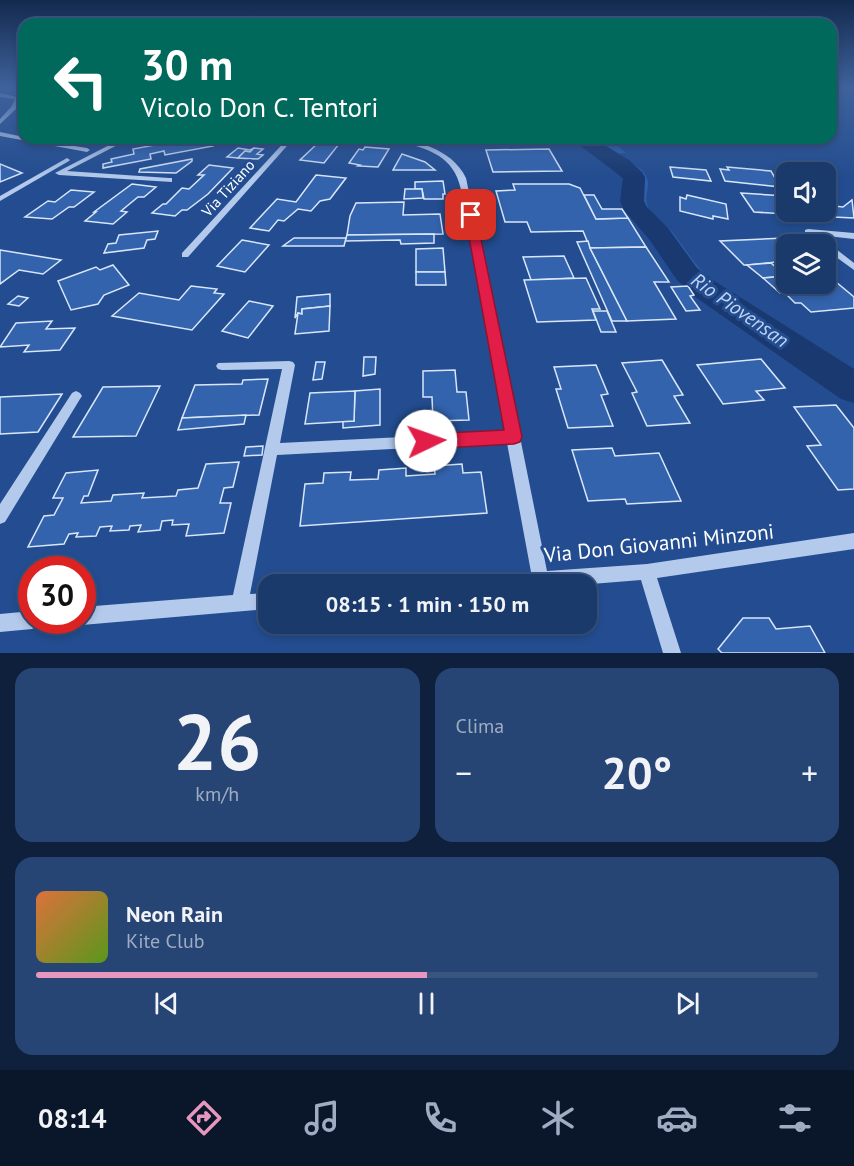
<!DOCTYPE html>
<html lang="it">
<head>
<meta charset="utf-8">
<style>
	body { margin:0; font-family:"PT Sans",sans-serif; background:#274574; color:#f1f3f6; height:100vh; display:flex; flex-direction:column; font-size:22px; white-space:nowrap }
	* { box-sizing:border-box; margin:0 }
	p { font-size:20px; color:#9fadc2 }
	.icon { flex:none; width:33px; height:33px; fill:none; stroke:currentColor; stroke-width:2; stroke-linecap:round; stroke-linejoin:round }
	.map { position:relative; height:653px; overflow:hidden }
	.panel { display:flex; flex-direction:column; gap:15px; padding:15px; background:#0e203b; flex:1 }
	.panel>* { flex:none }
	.banner { position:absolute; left:18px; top:18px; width:819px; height:126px; border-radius:18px; box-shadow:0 3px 9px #0003,0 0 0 2px #38547f; background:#00695c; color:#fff; overflow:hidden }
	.buttons { position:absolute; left:776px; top:162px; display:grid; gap:12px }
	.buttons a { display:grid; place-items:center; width:60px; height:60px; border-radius:12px; background:#1a3a6c; box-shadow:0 3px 9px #0003,0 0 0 2px #38547f; font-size:30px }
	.speed { position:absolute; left:18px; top:556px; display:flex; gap:12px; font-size:30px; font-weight:700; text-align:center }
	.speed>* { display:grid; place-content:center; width:78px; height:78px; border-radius:50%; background:#1a3a6c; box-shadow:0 3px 9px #0003,0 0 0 2px #38547f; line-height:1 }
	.speed .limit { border:9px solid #d22; background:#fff; color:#111 }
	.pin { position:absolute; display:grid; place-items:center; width:51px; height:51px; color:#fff; margin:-26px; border-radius:12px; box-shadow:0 3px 9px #0006 }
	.me { position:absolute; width:66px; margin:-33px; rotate:87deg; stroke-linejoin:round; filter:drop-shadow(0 0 4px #0008) }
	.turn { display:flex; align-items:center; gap:21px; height:126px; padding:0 24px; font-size:27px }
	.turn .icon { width:78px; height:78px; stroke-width:2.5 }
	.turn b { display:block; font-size:42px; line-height:51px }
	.big { font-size:45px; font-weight:700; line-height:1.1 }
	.panel .card { flex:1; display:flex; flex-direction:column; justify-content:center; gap:9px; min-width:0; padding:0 21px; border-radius:18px; background:#274574 }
	.panel .dial { align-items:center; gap:0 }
	.dial b { font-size:78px; line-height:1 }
	.song { display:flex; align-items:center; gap:18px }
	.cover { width:72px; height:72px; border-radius:9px; background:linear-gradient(135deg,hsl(20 70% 55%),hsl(90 70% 35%)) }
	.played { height:6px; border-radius:3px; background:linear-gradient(90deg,#e797bd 50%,#38547f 50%) }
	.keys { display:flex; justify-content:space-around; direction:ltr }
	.heat { display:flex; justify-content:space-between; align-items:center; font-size:33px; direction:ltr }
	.panel .tiles { flex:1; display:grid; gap:15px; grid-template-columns:1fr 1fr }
	.card:last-child { grid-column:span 2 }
	.trip { position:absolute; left:258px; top:574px; width:339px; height:60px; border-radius:18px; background:#1a3a6c; box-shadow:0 3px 9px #0003,0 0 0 2px #38547f; font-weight:700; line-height:60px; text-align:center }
	.dock { display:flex; height:96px; justify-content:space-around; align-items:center; background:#0a172b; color:#9fadc2 }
	.dock .icon { width:42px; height:42px }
	.dock .on { color:#e797bd }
	.dock b { font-size:27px; color:#f1f3f6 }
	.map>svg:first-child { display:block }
	.green { fill:#2d5ea8 }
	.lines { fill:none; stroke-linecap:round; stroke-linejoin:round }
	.river { fill:#193970; fill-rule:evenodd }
	.building { fill:#3363ad; stroke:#d9e6f9; stroke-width:1.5 }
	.minor { fill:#b4caec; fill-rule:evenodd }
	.route { fill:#e11d48; stroke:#92132f; stroke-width:1.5 }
	.labels { text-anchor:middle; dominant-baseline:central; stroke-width:6; stroke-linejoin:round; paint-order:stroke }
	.far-street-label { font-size:15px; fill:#fff; stroke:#234d90 }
	.water-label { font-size:20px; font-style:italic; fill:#c0d5f3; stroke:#234d90 }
	.near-street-label { font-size:21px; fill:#fff; stroke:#234d90 }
</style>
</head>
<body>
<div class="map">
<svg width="854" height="653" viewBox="0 0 854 653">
	<rect width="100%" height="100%" fill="#234d90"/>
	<!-- green -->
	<path class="green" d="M571,138H631L618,146L626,153L616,154C626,160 649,169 648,184C648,194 643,200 650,210C656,219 666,225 673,233C690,255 695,267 718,285L854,373V399L697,293C673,272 667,261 649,236C641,224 629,217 623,203C619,192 629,183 622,172Z"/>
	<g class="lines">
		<!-- river -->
		<path class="river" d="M570,138H593L629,160L642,172L645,177L644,201L647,207L668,228L697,268L716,282L854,369V403L841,399L694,296L677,280L649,239L624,210L620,201L623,178Z"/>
	</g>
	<!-- building -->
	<g class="building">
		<path d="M176,141L177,145L200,141L211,142L213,146L165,155L164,151L150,154L151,159L103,168V164L112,162L111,159L134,154L133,149Z"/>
		<path d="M318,143L339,144L324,163L300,160Z"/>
		<path d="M365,147L389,149L378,167L358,166L360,165L349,163L359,149L363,150Z"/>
		<path d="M238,148L250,150L254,148L250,152L245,151L238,158L227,157Z"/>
		<path d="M254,148L263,149L257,154L263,155L258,159L238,158L245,151L250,152Z"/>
		<path d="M549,149L562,171L493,172L486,150Z"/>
		<path d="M402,154L425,162L435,170H393Z"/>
		<path d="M192,159V161L176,173L139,172L140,169Z"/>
		<path d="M0,164L22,173L0,182Z"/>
		<path d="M209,165L233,168L208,194L187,210H182L175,216L152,213L163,204H166L182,188L189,189L204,175H198Z"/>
		<path d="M670,167L706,170L711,181L673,177Z"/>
		<path d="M727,167L771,171L780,187L725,181L720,169L729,170Z"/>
		<path d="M316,175L346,178L330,199L320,201L311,211L298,209L284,221L278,220L269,231L250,228L277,199L296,202Z"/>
		<path d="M443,181L445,194H443V199H424L422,189H415V182Z"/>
		<path d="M132,184L156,187L144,197H138L121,211L127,212L113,224L85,221L96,212H94Z"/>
		<path d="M513,184H569L580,188L596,219L628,218L646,247L590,248L583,231L531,232L527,222H505L496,191L515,190Z"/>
		<path d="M405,189H422L423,198L404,199Z"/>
		<path d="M71,190L94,192L74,207H69L52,219L25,217L48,201L55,202Z"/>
		<path d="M741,193L786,196V212H799L802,215L754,212Z"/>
		<path d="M584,195H594L602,209H622L628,218L596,219Z"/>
		<path d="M687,195L726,204L728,219L713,216V219L680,211V197L686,199Z"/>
		<path d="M852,200L854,218L833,217L825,207V205L843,207Z"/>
		<path d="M404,202L403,215L440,214L443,234L347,235L350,216L356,203Z"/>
		<path d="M158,231L155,239L147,240L144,248L104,253L108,244L116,243L119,235Z"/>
		<path d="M434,234V243L401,244L400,240L345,241L347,235Z"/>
		<path d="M294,238H346L344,246H283Z"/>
		<path d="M785,238L792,244H786V261L747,265H744L720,241Z"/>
		<path d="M242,240L269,245L245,272L217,266Z"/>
		<path d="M588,241L590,248L627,321H612L577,242Z"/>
		<path d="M646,247L669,282H654L676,319L627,321L590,248Z"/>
		<path d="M443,248L445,272H416V249Z"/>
		<path d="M0,250L61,260L43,274L19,270L0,284Z"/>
		<path d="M564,256L574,278L531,280L523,257Z"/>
		<path d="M771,263L786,276L763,278L747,265Z"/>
		<path d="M113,265L129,285L104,295L98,304L71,310L58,281L96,267L100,270Z"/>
		<path d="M416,272H445L446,285H416Z"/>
		<path d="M786,276V284H825V277H830L854,297V308L811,312L801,303H795L785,293H780L763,278Z"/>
		<path d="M586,278L600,309H592L596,320L537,322L524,280Z"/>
		<path d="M191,286L217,289L214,293L224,294L192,330L112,316L139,293L179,300Z"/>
		<path d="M688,286L694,295L690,296L700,310L686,311L671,287Z"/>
		<path d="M330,294V306L302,309V314L298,313L295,318L297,297Z"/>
		<path d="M18,296L28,298L19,306L8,304Z"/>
		<path d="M249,301L273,306L248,338L222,331Z"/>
		<path d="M330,306L329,331L295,334L298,313L302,314V309Z"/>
		<path d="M593,311H607L616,332H601Z"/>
		<path d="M52,321L46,329L75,328L60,350L24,352L29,345L0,347L16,323Z"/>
		<path d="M364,357H376L375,374L363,376Z"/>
		<path d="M761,359L785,388L756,391L764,400L723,404L697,365Z"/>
		<path d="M662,360L683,395L674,396L690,423L647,426L632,393L637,392L622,363Z"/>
		<path d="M316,362H325L322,379L313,380Z"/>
		<path d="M596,365L608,394L601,395L613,426L568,428L556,389H561L554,367Z"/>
		<path d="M455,370L457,392H466L469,420L433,421L432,397H423V371Z"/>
		<path d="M268,379L259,415L182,418L195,385L242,384L243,380Z"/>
		<path d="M160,386L136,436L73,437L103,387Z"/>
		<path d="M380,389V425L343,428V421H354L355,391Z"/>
		<path d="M355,391L354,421L305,424L310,393Z"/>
		<path d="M62,394L38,432L0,434V397Z"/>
		<path d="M836,405L854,428V489L838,490L807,446L821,445L794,407Z"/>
		<path d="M246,415L244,424L178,430L182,418Z"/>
		<path d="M263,446L262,455L244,456L246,447Z"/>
		<path d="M612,448L615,456L659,453L681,501L627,504L625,499L588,501L572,450Z"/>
		<path d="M239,462L233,487L224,488L220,503H231L224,533L186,536L189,524L172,525L173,520L162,521L160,530L138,532L141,525L130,526L129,530L110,531L112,526L100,527L96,536L76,537L78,533L69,534L64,544L28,547L44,516L54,515L63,498H53L66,473L98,470L88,496H84L81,503L111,501L113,495L144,493L142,498L176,496L178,490L198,488L206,464Z"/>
		<path d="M462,464L463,473L481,472L487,513L300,526L305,484L323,483L324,473L351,472L350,480L378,479L379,470L406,468V476L435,474L434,466Z"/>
		<path d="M743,618H769L776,629L810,626L825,653H722L718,649Z"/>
	</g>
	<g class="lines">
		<!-- minor -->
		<g class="minor">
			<path d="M0,93L21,98L16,109L0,124V119L11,107L15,99L0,97Z"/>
			<path d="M0,132L24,137V138L87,148L90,150L87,152L0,136Z"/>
			<path d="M123,138H131L67,171L169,178H172V182L59,175L55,173Z"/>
			<path d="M288,138H294L188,257H182V253Z"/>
			<path d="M382,138C412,138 452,148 466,178L520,437L547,571L647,564L854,533V549L657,578L681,653H663L641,580L579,585H460L462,579L468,577L531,572L507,443L277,455L250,594L268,593V609L82,625L76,622L82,621V607L233,595L282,369L222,370L218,369L216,366L218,363L289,361L293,362L295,365L280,443L505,432L462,194C456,160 436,151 405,143C397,142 389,141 382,138Z"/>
			<path d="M67,158L70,160L69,161L0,201V196Z"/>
			<path d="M808,229L854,233V239L818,235L854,263V270L825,249V244H820L805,234V230Z"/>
			<path d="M76,391L80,393L82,396L80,399L5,522L0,524V504L72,393Z"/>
			<path d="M32,611V621H40L38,626L32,629L0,632V614Z"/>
		</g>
	</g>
	<!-- sky -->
	<linearGradient id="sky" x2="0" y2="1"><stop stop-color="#132a4f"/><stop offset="0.49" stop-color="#3f629c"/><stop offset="1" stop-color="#3f629c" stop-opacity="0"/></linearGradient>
	<rect width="854" height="178" fill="url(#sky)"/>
	<!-- route -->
	<path class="route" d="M467,212L476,215L522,437L520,442L514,444L426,449L420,447L417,441L420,436L426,434L504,430L465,215Z"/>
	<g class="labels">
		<!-- far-street labels -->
		<g class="far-street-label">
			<text transform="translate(228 188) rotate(-48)">Via Tiziano</text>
		</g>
		<!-- water labels -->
		<g class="water-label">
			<text transform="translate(740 310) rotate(35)">Rio Piovensan</text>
		</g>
		<!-- near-street labels -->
		<g class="near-street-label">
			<text transform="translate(659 543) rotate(-6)">Via Don Giovanni Minzoni</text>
		</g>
	</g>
</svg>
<div class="buttons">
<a><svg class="icon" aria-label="sound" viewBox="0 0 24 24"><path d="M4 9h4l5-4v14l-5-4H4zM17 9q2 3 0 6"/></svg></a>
<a><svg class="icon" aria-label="layers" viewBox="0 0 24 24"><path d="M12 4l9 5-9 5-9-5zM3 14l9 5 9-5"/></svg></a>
</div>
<div class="speed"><div class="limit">30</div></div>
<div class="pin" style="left:471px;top:215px;background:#d93025"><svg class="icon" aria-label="arrive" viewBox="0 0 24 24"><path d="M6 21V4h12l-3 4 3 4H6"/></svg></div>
<svg class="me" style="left:426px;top:441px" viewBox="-20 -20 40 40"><circle r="19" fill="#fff"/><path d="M0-13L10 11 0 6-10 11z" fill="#e11d48"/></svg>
<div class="trip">08:15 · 1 min · 150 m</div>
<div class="banner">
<div class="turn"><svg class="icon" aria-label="left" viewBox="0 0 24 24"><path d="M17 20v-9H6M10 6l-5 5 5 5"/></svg><div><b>30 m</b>Vicolo Don C. Tentori</div></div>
</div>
</div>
<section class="panel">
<div class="tiles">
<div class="card dial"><b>26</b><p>km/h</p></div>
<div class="card"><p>Clima</p>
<div class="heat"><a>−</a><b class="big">20°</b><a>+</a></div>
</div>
<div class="card">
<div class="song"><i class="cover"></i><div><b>Neon Rain</b><p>Kite Club</p></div></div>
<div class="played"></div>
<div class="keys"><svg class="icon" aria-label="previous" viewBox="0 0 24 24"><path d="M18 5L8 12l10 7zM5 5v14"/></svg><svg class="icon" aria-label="pause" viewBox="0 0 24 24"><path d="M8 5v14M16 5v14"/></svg><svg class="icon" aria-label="next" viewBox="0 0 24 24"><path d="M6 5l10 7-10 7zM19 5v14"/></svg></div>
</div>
</div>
</section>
<nav class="dock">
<b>08:14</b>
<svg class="icon on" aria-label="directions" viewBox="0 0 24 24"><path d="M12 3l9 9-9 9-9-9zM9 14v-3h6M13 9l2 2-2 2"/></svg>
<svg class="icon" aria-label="music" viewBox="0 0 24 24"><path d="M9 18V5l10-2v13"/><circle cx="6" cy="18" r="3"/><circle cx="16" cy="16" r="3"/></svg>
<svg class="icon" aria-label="phone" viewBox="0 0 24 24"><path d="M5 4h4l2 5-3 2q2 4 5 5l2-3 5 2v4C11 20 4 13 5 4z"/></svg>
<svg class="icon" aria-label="climate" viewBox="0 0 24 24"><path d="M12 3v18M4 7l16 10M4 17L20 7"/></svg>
<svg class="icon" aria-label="car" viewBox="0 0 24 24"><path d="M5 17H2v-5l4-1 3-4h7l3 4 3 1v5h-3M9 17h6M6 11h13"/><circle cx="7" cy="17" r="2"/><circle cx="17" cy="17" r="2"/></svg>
<svg class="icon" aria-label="filters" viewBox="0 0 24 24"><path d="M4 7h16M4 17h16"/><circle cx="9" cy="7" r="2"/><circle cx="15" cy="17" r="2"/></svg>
</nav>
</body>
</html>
